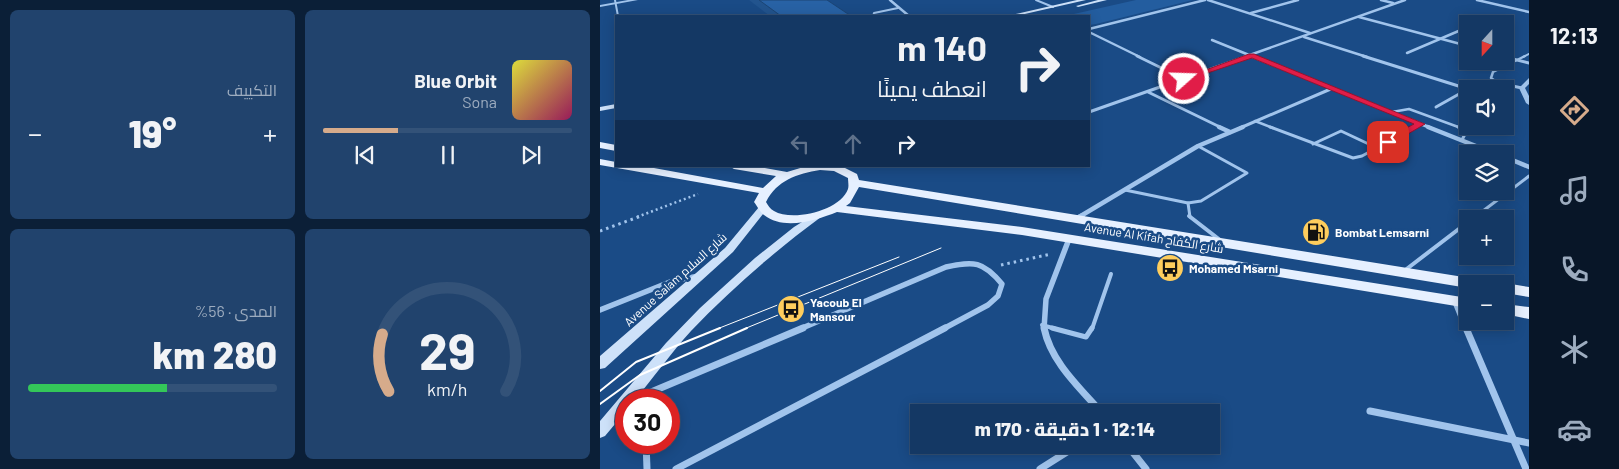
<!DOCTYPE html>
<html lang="ar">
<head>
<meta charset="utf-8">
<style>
	body { margin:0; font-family:Barlow,Cairo,sans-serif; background:#21436d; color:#f1f3f6; direction:rtl; height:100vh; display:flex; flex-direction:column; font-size:19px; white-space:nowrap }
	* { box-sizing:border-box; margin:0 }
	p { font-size:16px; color:#9dacbf }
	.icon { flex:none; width:28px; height:28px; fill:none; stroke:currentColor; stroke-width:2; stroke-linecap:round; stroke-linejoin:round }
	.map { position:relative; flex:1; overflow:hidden; direction:ltr }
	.sheet { display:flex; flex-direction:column; gap:10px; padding:10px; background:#0b1f37; width:600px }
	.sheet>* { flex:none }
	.guide { position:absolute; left:15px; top:15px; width:475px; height:152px; border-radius:0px; box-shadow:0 2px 12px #0003,0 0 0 1px #335278; direction:rtl; background:#143864; color:#f1f3f6; overflow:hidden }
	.needle { width:32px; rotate:201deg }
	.buttons { position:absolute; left:859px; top:15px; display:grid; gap:10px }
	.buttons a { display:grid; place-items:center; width:55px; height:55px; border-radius:0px; background:#143864; box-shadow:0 2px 12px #0003,0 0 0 1px #335278; font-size:25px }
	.speed { position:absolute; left:15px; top:389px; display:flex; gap:10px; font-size:25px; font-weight:700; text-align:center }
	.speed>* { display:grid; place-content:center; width:65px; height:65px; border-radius:50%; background:#143864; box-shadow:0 2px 12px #0003,0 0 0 1px #335278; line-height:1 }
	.speed .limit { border:8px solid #d22; background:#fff; color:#111 }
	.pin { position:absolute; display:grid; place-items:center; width:42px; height:42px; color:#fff; margin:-21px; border-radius:10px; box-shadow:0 2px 8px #0006 }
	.me { position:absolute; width:55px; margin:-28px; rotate:70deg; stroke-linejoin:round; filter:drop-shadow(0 0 4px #0008) }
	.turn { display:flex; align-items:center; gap:18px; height:105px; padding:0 20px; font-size:22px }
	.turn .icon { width:65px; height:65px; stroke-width:2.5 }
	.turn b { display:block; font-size:35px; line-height:42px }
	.lanes { display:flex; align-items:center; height:48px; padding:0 20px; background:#0003; justify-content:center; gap:25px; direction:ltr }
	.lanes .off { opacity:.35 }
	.big { font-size:38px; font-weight:800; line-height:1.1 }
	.sheet .card { flex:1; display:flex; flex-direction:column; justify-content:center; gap:8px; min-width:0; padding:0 18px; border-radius:8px; background:#21436d }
	.sheet .dial { align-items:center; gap:0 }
	.dial svg { height:130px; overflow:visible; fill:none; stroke:#335278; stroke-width:7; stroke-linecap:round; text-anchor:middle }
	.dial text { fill:#f1f3f6; stroke:none }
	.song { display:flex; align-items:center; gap:15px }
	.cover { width:60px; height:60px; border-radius:8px; background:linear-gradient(135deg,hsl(60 70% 55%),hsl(330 70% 35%)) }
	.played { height:5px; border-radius:2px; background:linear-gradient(90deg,#d6ab8b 30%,#335278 30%) }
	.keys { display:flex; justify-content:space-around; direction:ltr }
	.heat { display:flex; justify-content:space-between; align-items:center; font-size:28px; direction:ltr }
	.charge { height:8px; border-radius:4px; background:linear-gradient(90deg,#34c759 56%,#335278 0) }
	.sheet .tiles { flex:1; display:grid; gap:10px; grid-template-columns:repeat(2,1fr) }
	.trip { position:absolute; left:310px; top:404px; width:310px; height:50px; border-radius:0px; background:#143864; box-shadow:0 2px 12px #0003,0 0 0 1px #335278; font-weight:800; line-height:50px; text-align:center; direction:rtl }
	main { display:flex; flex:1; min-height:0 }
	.tabs { display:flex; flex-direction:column; width:90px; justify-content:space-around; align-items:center; background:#081628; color:#9dacbf }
	.tabs .icon { width:35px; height:35px }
	.tabs .active { color:#d6ab8b }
	.tabs b { font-size:22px; color:#f1f3f6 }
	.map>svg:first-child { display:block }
	.green { fill:#235d9f }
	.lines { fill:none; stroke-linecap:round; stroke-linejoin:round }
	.path-far1 { stroke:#a1c4ec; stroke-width:2.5; stroke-dasharray:2 3; stroke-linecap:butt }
	.path { stroke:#a1c4ec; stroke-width:3; stroke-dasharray:2.5 4; stroke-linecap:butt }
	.service-far4 { stroke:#a1c4ec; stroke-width:2 }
	.service-far3 { stroke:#a1c4ec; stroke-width:2.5 }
	.service-far2 { stroke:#a1c4ec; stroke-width:3 }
	.service-far1 { stroke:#a1c4ec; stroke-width:4 }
	.service { stroke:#a1c4ec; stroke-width:5 }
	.minor-far4 { stroke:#a1c4ec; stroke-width:2.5 }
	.minor-far3 { stroke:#a1c4ec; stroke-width:3 }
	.minor-far2 { stroke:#a1c4ec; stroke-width:4.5 }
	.minor-far1 { stroke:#a1c4ec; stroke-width:5.5 }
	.minor { stroke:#a1c4ec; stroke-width:7 }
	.tertiary { fill:#a1c4ec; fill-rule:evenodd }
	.secondary { fill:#cde1f9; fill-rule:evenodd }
	.primary { fill:#e6f0ff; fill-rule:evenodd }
	.tram-far1 { stroke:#fff; stroke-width:1 }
	.tram { stroke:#fff; stroke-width:2 }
	.wall { fill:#22548e }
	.building { fill:#2862a5; stroke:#1c4574 }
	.route { fill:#e11d48; stroke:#92132f }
	.labels { text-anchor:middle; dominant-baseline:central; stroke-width:5; stroke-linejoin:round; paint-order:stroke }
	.poi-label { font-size:12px; font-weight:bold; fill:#fff; stroke:#1a4b86; text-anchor:start }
	.street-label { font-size:12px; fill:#fff; stroke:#1a4b86 }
</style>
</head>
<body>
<main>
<nav class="tabs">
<b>12:13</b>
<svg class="icon active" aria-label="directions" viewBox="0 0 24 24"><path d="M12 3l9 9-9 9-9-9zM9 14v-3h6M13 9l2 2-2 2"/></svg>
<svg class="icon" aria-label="music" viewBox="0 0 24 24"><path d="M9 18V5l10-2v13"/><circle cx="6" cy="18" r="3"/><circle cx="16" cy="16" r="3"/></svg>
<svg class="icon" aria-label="phone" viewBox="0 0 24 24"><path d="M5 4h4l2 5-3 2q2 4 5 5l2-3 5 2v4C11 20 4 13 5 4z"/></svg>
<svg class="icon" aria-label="climate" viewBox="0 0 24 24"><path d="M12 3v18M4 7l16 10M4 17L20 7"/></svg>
<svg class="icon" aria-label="car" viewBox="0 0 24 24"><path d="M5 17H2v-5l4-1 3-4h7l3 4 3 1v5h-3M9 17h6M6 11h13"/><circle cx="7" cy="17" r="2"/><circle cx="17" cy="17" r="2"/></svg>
</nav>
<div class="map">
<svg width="929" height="469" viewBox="0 0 929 469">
	<rect width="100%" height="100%" fill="#1a4b86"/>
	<!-- green -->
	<path class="green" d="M536,0H593L496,24L489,25V16H465Z"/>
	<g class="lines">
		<!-- path-far1 -->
		<path class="path-far1" d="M37,217L98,194"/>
		<!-- path -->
		<g class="path">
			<path d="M0,231L41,216"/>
			<path d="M401,265L451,254"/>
		</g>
		<!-- service-far4 -->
		<g class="service-far4">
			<path d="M15,0L18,16"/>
			<path d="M436,0L453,7"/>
			<path d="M273,16L274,13L298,8"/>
			<path d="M923,57L929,54"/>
		</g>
		<!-- service-far3 -->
		<g class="service-far3">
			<path d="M898,83L891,78L893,72L925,56"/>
			<path d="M792,112L809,109L861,128"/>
			<path d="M655,121L673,128"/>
			<path d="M813,128L820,124"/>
		</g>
		<!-- service-far2 -->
		<g class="service-far2">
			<path d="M670,127L753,158L762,156L815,127"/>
			<path d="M858,127L867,130L862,140"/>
			<path d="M713,144L741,131L775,147"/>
			<path d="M525,190L588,203L601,201L647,173L598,146"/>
			<path d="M588,203L590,217"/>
			<path d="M875,217L929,176"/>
		</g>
		<!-- service-far1 -->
		<g class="service-far1">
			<path d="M589,216L620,240"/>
			<path d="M872,219L876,216"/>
			<path d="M804,271L868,222"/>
			<path d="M442,325L456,329"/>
			<path d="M492,329L511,274"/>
		</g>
		<!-- service -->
		<path class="service" d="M452,328L486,337L492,328"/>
		<!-- minor-far4 -->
		<g class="minor-far4">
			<path d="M290,0L309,16"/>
			<path d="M608,0L710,33"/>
			<path d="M781,0L793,3"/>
			<path d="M877,0L929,12"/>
			<path d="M651,13L698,0"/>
			<path d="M759,17L868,46"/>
			<path d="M489,29L605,0"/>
			<path d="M489,32L540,57"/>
			<path d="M704,37L767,57"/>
			<path d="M612,40L654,57"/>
			<path d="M807,53L868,27"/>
			<path d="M644,57L805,0"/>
		</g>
		<!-- minor-far3 -->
		<g class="minor-far3">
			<path d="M537,56L584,79"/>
			<path d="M651,56L831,128"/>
			<path d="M763,56L868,89"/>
			<path d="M905,57L929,63"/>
			<path d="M868,89L898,83L922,88"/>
			<path d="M548,92L622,128"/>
			<path d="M836,107L868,89"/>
			<path d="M489,112L648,56"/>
			<path d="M640,128L733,88"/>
		</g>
		<!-- minor-far2 -->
		<g class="minor-far2">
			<path d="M619,127L630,132"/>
			<path d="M828,127L896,154"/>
			<path d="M905,157L929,167"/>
			<path d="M479,217L598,146L643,127"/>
		</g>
		<!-- minor-far1 -->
		<g class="minor-far1">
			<path d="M476,219L482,216"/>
			<path d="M855,302L866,329"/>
			<path d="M0,310L75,280L100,276"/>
			<path d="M200,329L346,267C374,261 383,261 402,284L398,296L388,305L343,329"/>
			<path d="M444,329L446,299L469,239"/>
		</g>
		<!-- minor -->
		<g class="minor">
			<path d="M444,328C451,362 479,387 501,412"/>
			<path d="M866,328L926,469"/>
			<path d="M35,392L44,395L203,328"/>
			<path d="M770,411L929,443"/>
			<path d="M46,442L47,469"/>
			<path d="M527,445L546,469"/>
			<path d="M76,469L345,328"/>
			<path d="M440,469L478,445"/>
		</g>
		<!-- tertiary -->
		<g class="tertiary">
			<path d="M28,0H38L0,7V5Z"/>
			<path d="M929,78V84L925,88L929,96V105L926,103L919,88Z"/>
		</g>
		<!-- secondary -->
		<g class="secondary">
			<path d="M477,0H486L416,16H407Z"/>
			<path d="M498,0H507L478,7L476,6Z"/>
			<path d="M16,104V108L0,111V107Z"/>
			<path d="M162,206L167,209L133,252L5,368L0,369V356L125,248L159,207Z"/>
			<path d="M218,212L221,213L223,215L221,217C175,251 131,289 91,331C71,353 54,377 35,400H26V411L5,436L0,438V421L66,343L100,308L155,258L194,227Z"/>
		</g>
		<!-- primary -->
		<g class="primary">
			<path d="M0,142L16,145V151L0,148Z"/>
			<path d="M0,159L16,162V166H43L163,188L176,176L134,169L129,166H154L187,172L207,166H241L257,174L259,180L876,279L881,281L883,284H868V288L259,187L250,203L246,206L422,227L868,298V308L422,235L237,212C217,220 184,231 164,215C160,212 157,206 154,202L159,193L0,165ZM220,170L234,171L248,178C248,181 249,186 248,189C240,211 192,222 174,211C170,209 168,205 166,202C177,180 197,174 220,170Z"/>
			<path d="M905,283L929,287V297L905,293V284H902Z"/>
			<path d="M905,304L929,307V319L905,314Z"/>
		</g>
		<!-- tram-far1 -->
		<g class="tram-far1">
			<path d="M117,329L299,257"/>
			<path d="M144,329L341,248"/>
		</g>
		<!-- tram -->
		<g class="tram">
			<path d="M0,391L36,362L120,328"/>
			<path d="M0,404L40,375L147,328"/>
		</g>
	</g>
	<!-- wall -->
	<path class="wall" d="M149,0H227L251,16H170Z"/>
	<!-- building -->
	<path class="building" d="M159,0H227L251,16H181Z"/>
	<!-- route -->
	<path class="route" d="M649,54H654L825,124L791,144H784V140L814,124L652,58L587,80L581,79Z"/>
	<!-- icons -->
	<defs>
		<g id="fuel-disc" transform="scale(1.4375)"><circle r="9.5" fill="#fecd5d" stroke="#1a4b86"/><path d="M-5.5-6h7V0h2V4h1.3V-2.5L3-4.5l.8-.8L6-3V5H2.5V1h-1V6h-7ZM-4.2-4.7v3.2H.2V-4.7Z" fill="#111"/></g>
		<g id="bus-disc" transform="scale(1.4375)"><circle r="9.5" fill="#fecd5d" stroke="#1a4b86"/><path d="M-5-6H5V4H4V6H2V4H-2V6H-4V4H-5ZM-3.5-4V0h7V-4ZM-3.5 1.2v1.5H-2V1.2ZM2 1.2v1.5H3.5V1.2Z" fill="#111"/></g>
	</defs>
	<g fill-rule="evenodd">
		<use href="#fuel-disc" x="716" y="232"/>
		<use href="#bus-disc" x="570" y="268"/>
		<use href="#bus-disc" x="191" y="309"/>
	</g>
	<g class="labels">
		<!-- poi labels -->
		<g class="poi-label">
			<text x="735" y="232">Bombat Lemsarni</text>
			<text x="589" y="268">Mohamed Msarni</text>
			<text x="210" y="302">Yacoub El<tspan x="210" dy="14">Mansour</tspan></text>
		</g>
		<!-- street labels -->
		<g class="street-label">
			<text transform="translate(554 237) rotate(9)">Avenue Al Kifah شارع الكفاح</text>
			<text transform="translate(75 279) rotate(-42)">Avenue Salam شارع السلام</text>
		</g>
	</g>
</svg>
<div class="buttons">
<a><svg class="needle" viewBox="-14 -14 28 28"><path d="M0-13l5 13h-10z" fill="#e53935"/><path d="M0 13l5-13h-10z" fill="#9dacbf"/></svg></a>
<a><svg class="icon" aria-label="sound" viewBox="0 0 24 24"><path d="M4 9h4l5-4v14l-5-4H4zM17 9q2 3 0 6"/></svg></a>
<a><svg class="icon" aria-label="layers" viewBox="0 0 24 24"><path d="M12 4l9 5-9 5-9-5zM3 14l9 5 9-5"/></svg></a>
<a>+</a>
<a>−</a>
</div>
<div class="speed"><div class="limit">30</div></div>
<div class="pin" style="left:788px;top:142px;background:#d93025"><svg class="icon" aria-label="arrive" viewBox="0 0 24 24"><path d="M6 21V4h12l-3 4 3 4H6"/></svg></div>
<svg class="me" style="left:584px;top:79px" viewBox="-20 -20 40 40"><circle r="17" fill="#e11d48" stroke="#fff" stroke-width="3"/><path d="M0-11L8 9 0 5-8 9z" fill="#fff"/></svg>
<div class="trip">12:14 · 1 دقيقة · 170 m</div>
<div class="guide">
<div class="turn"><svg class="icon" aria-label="right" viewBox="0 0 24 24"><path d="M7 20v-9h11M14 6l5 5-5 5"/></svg><div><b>140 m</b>انعطف يمينًا</div></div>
<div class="lanes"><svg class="icon off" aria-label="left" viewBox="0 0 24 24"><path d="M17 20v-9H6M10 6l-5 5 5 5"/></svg><svg class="icon off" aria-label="ahead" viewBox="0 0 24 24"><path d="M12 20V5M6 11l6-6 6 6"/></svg><svg class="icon" aria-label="right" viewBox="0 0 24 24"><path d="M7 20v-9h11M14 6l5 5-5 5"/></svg></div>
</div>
</div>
<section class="sheet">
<div class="tiles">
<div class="card">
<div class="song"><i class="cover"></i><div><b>Blue Orbit</b><p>Sona</p></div></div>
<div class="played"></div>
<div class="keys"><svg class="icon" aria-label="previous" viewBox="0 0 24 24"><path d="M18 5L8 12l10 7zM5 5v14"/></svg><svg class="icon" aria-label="pause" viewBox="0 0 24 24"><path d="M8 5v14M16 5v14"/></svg><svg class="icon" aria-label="next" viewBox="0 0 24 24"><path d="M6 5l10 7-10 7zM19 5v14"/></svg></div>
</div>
<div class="card"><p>التكييف</p>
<div class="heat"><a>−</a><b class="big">19°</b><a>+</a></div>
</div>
<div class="card dial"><svg viewBox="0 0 100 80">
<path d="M14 69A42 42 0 1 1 86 69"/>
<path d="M14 69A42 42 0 0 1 10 34" stroke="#d6ab8b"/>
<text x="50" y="56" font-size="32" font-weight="700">29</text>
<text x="50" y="72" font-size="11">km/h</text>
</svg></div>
<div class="card"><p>المدى · 56%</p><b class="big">280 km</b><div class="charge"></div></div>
</div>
</section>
</main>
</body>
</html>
